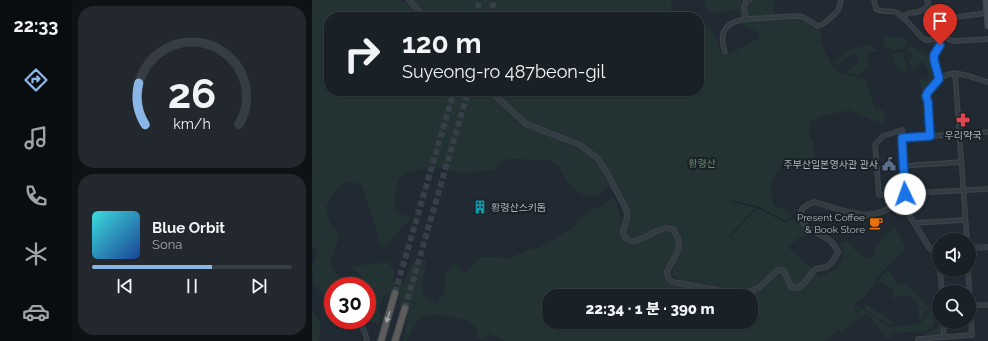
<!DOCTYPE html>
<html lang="ko">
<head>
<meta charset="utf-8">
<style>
	body { margin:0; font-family:Raleway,"Noto Sans KR",sans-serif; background:#22282e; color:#f1f3f6; height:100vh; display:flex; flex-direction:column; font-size:15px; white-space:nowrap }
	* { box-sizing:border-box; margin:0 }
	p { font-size:13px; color:#9fa3a7 }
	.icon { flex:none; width:22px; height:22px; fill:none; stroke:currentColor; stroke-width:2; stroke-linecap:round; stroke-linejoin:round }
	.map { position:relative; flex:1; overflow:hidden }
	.panel { display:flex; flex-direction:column; gap:6px; padding:6px; background:#0e1215; width:240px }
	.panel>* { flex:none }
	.guide { position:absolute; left:12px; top:12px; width:380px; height:84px; border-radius:16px; box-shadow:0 1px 3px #0004,0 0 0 1px #373e43; background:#192026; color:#f1f3f6; overflow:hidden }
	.controls { position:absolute; left:620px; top:233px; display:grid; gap:8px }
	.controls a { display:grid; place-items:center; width:44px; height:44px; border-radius:50%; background:#192026; box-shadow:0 1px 3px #0004,0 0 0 1px #373e43; font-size:20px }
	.speed { position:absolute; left:12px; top:277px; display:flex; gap:8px; font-size:20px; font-weight:700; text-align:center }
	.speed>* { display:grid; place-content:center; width:52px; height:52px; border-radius:50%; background:#192026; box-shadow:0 1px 3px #0004,0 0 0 1px #373e43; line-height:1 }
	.speed .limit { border:6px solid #d22; background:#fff; color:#111 }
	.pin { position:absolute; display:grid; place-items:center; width:34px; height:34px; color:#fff; margin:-41px -17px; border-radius:50% 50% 50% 0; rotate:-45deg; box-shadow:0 0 4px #0007 }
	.pin .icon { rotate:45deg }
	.me { position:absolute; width:44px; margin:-22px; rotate:357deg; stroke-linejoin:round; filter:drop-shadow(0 0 3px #0008) }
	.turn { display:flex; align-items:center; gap:14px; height:84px; padding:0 12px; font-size:18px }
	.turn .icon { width:52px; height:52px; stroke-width:2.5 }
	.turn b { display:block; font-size:28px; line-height:34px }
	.panel .card { flex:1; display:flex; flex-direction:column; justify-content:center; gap:6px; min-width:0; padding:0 14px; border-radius:16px; background:#22282e }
	.panel .dial { align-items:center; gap:0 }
	.dial svg { height:104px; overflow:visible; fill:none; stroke:#373e43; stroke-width:7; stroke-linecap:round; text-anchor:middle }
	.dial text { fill:#f1f3f6; stroke:none }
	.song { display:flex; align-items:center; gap:12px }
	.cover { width:48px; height:48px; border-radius:6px; background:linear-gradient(135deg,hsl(180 70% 55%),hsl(220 70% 35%)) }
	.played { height:4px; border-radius:2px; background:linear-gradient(90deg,#8bb7e8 60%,#373e43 60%) }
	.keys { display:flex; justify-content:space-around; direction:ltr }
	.trip { position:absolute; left:230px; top:289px; width:216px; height:40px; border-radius:16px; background:#192026; box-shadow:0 1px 3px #0004,0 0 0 1px #373e43; font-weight:800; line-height:40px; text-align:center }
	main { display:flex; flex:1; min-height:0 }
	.dock { display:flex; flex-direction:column; width:72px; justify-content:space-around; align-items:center; background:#0a0d0f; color:#9fa3a7 }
	.dock .icon { width:28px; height:28px }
	.dock .active { color:#8bb7e8 }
	.dock b { font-size:18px; color:#f1f3f6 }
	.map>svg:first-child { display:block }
	.green { fill:#233333 }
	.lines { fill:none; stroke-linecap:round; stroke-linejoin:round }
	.stream { stroke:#17222e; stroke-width:1 }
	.trunk-tunnel { stroke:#363f47; stroke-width:6; stroke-dasharray:6 3; stroke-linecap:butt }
	.minor-casing { stroke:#3e454d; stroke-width:5.5 }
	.tertiary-casing { stroke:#3e454d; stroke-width:6 }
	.secondary-casing { stroke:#3e454d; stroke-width:7 }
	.trunk-casing { stroke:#3f474e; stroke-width:8 }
	.minor { stroke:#343c43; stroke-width:3.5 }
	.tertiary { stroke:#343c43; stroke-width:4.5 }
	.secondary { stroke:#434b55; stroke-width:5 }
	.trunk { stroke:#5d5c5a; stroke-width:6 }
	.oneway { fill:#9ea5ac }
	.route-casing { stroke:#114b97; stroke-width:10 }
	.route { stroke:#1a73e8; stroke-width:7 }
	.labels { text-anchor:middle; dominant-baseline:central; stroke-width:4; stroke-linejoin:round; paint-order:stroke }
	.poi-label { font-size:10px; fill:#aeb7c0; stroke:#1a2127; text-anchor:end }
	.park-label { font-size:10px; fill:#6a8d6f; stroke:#1a2127 }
</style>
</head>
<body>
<main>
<nav class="dock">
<b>22:33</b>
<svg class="icon active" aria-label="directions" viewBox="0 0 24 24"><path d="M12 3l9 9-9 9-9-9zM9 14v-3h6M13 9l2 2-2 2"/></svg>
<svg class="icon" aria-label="music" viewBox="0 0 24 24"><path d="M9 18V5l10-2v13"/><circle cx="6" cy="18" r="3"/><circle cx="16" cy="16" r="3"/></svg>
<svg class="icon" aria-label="phone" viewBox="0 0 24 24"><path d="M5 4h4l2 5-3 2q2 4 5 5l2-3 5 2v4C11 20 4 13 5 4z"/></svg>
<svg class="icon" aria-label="climate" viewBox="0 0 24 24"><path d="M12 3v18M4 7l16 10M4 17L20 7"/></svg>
<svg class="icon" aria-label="car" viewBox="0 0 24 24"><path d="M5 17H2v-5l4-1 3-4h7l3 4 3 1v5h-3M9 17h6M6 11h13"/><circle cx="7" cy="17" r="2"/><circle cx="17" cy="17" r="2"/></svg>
</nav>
<section class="panel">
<div class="card dial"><svg viewBox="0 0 100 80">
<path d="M14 69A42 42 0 1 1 86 69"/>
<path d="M14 69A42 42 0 0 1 9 37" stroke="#8bb7e8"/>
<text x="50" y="56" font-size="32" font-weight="700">26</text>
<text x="50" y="72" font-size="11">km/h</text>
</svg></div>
<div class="card">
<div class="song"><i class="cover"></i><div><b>Blue Orbit</b><p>Sona</p></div></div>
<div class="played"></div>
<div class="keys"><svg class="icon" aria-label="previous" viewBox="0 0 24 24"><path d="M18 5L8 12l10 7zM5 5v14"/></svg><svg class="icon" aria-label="pause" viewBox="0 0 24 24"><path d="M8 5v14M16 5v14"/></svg><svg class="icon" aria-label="next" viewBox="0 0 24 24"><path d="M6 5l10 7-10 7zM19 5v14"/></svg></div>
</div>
</section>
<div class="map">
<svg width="676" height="341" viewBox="0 0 676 341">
	<rect width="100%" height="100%" fill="#212a32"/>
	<!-- green -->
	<g class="green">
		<path d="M0,0H86L99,7L107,17H17V91H174L205,121L277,154L286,164L297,185L287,195L277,196L267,193L255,182L247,166L236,160L195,159L187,163L183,169C173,171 163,173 152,173C144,173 136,169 128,168C117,167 93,170 87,179C84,183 83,203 82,209L89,214L99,217L98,221C85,227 84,241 71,247L67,244L64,228L49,184L33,182C21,192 8,206 18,222C20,226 23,229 26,232V241L18,261L20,268L36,286H21V299L5,289L1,281L0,265L3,260L6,250L0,248Z"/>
		<path d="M100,0H361C358,6 358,11 361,16L364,17H114Z"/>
		<path d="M393,0H462V19C479,18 495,20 509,30V42L520,66L527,73L553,79L563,108L572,110L573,124L552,117L538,110L507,117L497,123L498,129L497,135L501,142L503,161L498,165H470C458,181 456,186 462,206L475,210L483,221L501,233L485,239L476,247L500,269C496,276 491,284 483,286C477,282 476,272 469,267C459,270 455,281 445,286C426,297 391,285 369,281C347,271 374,261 369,243C367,237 362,231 359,226C347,223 328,243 319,239C309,234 318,224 317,217C316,213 312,207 311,203C305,189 300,175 291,162C273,139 241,136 217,123C207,118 189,99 180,91H387V19C404,29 403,39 411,56L434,46L448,37L447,33L428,23V11C414,6 406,22 392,5Z"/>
		<path d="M573,37H590L594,40L595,43L591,48L583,50L571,46Z"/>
		<path d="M560,44L561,49L565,50L566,51L555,53L556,69L550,71L547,76L534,72L546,63L547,58L544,53L524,65L522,62L543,46L544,48Z"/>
		<path d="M598,45L618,57L622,75L611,91H610L609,86L607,81L610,79L613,81L617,74L613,63L608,62L605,67L600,70L597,61L601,57L599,50L595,52L594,51Z"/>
		<path d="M591,52L595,69L590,73L589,70L586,71L585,66H583L580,54Z"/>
		<path d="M301,197L303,198C305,204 307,210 308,217C311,232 304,238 322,244L357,230C385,249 332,276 365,285L417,296H237V322H439V296H433C450,293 456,284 467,272L471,273L479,289C491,292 496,280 503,272L508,276L525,269L532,255L527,243L535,240L539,246L554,259L563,255V248L582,226L594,248C585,258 573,267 565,278C556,291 557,296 542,304L544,312L547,315L540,324L531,332L526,329L513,341H195L176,333L172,339H164L166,330L157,321L132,315H116L106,319L94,341H91L97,309L87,307L88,295H72L67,307L68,318L66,323L55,320V286H53L48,274L36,266H43L76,262L82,271V282L90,286L100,264L112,259L114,262L110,283L111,296L124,303L131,295L134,286L132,278L133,274L143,264L154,274L167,257H186L197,259L216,250L227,248L261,228L271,215L278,212L277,209L288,207L299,200L298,198Z"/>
		<path d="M576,270L586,284L595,285L615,306L627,304V322H631L632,334L630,336L614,337V333C617,332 621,332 624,329C629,323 627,311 621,307L616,309L614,311L609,320H606C606,316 608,312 607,308C604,297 590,291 582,299L580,297L582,294L580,288L566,281Z"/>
		<path d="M543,304L549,310L551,309L572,324L582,327L609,323L613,318L616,313L621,310L623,312L624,319L620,328L613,331L578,333V339H575L555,313L545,320L548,314L545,310Z"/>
		<path d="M554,304L563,311L572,314L573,317L585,325C572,326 561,314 552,308Z"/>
		<path d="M0,311L9,323L7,341H0Z"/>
	</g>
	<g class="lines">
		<!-- stream -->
		<g class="stream">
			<path d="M419,201L445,207L474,222L483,216"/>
			<path d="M417,237L445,207"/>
		</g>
		<!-- trunk-tunnel -->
		<g class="trunk-tunnel">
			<path d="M163,17L168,0"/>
			<path d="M178,17L182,0"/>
			<path d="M83,293L142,91"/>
			<path d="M93,308L156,91"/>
		</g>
		<!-- minor casing -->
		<g class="minor-casing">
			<g id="minor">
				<path d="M562,0L564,9C570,13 577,10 583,12C591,15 603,30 609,37L614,40L627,39"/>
				<path d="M615,0L627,36L628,45L622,55V60L627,79"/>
				<path d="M619,12H626L644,17L675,13"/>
				<path d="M590,17C599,11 598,14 605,12C609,11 614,8 617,6"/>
				<path d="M434,19L484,16L491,17L506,26C512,24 513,23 517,19C526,11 526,13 529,0"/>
				<path d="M627,36L632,37L641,41L676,39"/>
				<path d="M413,52C406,31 414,22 434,19L432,8L434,1L437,0"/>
				<path d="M643,73L655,240"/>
				<path d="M618,136L616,101L614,96C616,91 619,87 623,83C639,65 656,77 676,82"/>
				<path d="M590,138L676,132"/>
				<path d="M591,166L649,162"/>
				<path d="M593,194L590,130L571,136L563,145L567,195L676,189"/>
				<path d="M602,223L653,220"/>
				<path d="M621,250L627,260"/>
				<path d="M628,270L630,292"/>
				<path d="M657,305H676"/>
				<path d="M631,322L632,337"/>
				<path d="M49,323L54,336L55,341"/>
				<path d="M606,341V339L660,335L656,270"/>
			</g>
		</g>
		<!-- tertiary casing -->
		<g class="tertiary-casing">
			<g id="tertiary">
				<path d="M97,0L112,17"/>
				<path d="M178,91L214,124L268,145L286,159L296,175L314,209C314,210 315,215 315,216C315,223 307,233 315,239C325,247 345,227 356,228C358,228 360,229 362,230C374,252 362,253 355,272L356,277L360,282L426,294C450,290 449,285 466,270H470L473,273L479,287C493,291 495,275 504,269C507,268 511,268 514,267C520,264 523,259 526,252C523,247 521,242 516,239C506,232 488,228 488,214L491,208L497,204L503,202L532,211L552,215L562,214L572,211L583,204L589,205L594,210L617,247L621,250L627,249"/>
				<path d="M657,248L676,247"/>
			</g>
		</g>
		<!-- secondary casing -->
		<g class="secondary-casing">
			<path id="secondary" d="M674,0L676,26"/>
		</g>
		<!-- trunk casing -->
		<g class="trunk-casing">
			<g id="trunk">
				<path d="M69,341L83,293"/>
				<path d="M83,341L93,308"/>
			</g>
		</g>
		<!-- minor -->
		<use href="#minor" class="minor"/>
		<!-- tertiary -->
		<use href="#tertiary" class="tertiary"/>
		<!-- secondary -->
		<use href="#secondary" class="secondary"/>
		<!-- trunk -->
		<use href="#trunk" class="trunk"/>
	</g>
	<!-- one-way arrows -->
	<defs><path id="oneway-solid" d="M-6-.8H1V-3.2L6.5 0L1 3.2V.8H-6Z"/></defs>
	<use class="oneway" href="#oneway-solid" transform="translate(76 317) rotate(107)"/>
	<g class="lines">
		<!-- route casing -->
		<g class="route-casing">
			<path id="route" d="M593,194L590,138L618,136L616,102L614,96L616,92L627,79L622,60V55L628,45"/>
		</g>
		<!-- route -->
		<use href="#route" class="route"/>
	</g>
	<!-- icons -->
	<defs>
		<g id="pharmacy-bare" transform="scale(1.08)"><path d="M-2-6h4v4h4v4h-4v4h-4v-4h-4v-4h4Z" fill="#e0444e" stroke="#1a2127" stroke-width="2.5" paint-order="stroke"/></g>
		<g id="civic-bare" transform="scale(1.08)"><path d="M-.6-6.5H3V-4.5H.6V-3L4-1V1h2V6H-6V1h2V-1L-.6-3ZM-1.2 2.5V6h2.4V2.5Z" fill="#5c6f8a" stroke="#1a2127" stroke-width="2.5" paint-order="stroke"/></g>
		<g id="building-bare" transform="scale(1.08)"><path d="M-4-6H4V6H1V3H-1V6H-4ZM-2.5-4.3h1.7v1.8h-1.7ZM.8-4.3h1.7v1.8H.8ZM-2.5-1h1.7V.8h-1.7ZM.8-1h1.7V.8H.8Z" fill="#0f9aa8" stroke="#1a2127" stroke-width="2.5" paint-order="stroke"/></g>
		<g id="cafe-bare" transform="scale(1.08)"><path d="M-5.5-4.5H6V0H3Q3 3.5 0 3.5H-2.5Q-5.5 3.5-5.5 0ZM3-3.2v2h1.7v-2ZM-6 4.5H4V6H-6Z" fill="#e8710a" stroke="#1a2127" stroke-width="2.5" paint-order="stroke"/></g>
	</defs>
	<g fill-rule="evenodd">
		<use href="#pharmacy-bare" x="651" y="120"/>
		<use href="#civic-bare" x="577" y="164"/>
		<use href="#building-bare" x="168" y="207"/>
		<use href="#cafe-bare" x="564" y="223"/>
	</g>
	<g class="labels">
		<!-- poi labels -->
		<g class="poi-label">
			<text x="651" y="135" text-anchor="middle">우리약국</text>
			<text x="566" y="164">주부산일본영사관 관사</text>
			<text x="179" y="207" text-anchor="start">황령산스키돔</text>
			<text x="553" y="217">Present Coffee<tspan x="553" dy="12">&amp; Book Store</tspan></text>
		</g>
		<!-- park labels -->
		<g class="park-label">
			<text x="390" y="163">황령산</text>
		</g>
	</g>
</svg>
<div class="controls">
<a><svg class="icon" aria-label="sound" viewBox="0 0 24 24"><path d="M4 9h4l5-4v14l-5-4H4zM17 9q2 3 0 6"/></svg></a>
<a><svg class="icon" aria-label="search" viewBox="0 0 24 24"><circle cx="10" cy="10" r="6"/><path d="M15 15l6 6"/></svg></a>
</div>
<div class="speed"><div class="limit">30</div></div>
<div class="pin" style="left:628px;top:45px;background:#d93025"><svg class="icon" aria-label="arrive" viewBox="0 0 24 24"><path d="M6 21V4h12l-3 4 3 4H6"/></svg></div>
<svg class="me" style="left:593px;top:194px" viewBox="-20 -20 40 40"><circle r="19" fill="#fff"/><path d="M0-13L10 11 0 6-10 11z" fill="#1a73e8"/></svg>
<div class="trip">22:34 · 1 분 · 390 m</div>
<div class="guide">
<div class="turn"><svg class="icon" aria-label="right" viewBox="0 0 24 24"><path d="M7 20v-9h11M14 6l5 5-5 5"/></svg><div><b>120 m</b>Suyeong-ro 487beon-gil</div></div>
</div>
</div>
</main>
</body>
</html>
